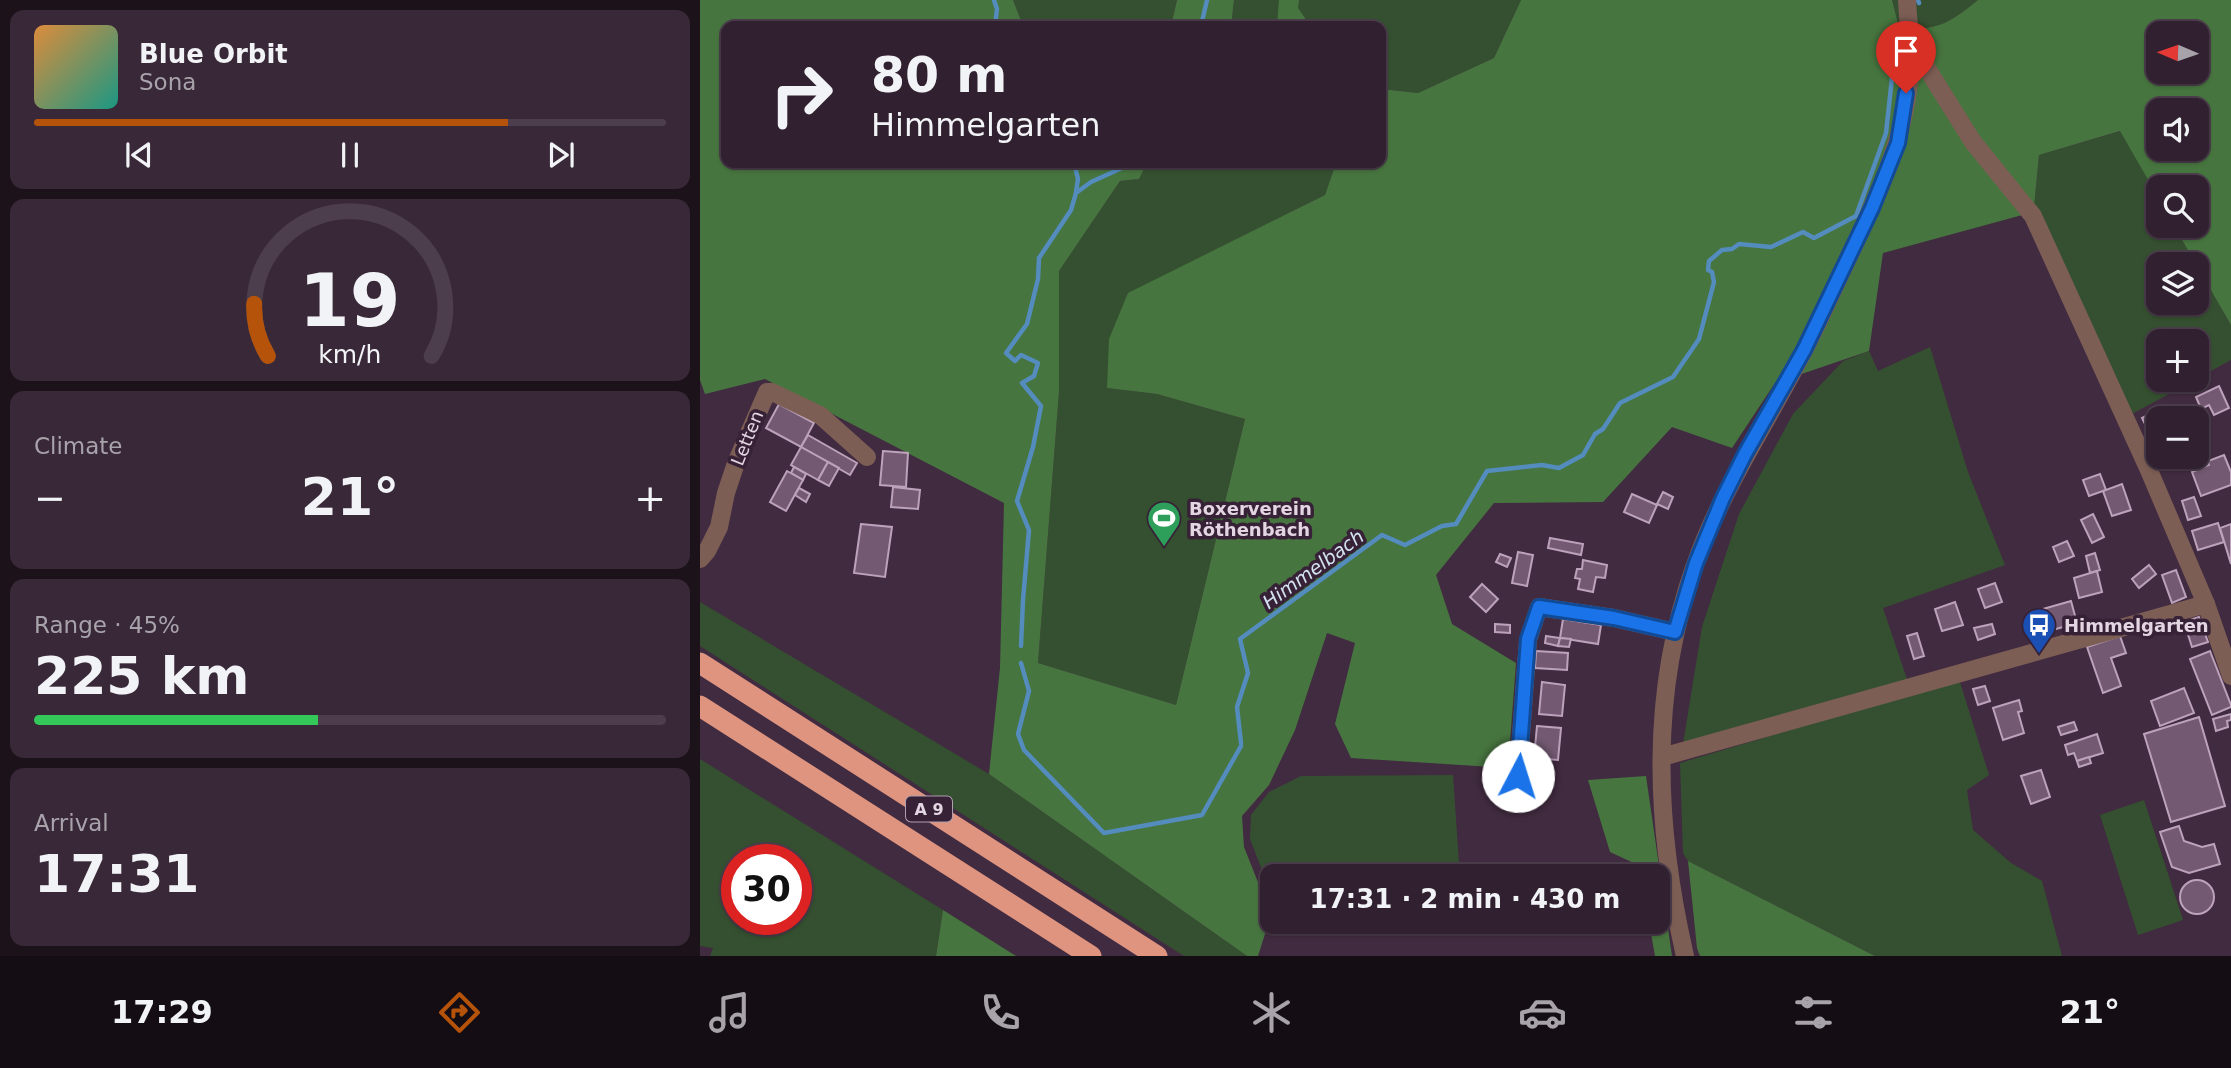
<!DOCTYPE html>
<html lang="en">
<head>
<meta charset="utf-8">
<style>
	body { margin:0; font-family:"DejaVu Sans",sans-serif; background:#392838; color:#f1f3f6; height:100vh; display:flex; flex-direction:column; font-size:26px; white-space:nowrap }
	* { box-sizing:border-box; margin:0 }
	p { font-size:23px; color:#a8a3ab }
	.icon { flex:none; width:38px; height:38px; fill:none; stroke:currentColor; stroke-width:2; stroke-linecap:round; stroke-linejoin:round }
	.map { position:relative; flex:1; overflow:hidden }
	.details { display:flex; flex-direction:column; gap:10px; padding:10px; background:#1b121a; width:700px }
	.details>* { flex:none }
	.top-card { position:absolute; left:21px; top:21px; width:665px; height:147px; border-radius:14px; box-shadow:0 2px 5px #0004,0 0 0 2px #4c3e4c; background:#312030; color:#f1f3f6; overflow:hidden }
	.needle { width:46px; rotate:272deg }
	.tools { position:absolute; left:1446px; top:21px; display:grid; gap:14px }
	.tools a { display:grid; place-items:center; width:63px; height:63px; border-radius:14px; background:#312030; box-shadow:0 2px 5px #0004,0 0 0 2px #4c3e4c; font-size:35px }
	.speed { position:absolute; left:21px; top:844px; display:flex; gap:14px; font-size:35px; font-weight:700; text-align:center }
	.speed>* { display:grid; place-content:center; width:91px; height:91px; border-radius:50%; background:#312030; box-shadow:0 2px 5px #0004,0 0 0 2px #4c3e4c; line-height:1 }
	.speed .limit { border:10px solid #d22; background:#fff; color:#111 }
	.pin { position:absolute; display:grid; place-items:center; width:60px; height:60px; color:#fff; margin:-72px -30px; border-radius:50% 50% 50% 0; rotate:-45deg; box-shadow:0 0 7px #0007 }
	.pin .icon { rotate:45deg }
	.me { position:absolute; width:77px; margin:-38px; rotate:5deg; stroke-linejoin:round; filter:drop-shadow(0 0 5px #0008) }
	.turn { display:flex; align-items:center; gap:24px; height:147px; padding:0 35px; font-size:32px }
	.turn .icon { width:91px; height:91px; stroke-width:2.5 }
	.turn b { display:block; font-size:49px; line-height:60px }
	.big { font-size:52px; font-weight:600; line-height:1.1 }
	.details .tile { flex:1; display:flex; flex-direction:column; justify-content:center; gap:10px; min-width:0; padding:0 24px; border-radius:14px; background:#392838 }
	.details .dial { align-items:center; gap:0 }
	.dial svg { height:182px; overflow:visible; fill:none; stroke:#4c3e4c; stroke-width:7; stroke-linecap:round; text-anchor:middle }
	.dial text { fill:#f1f3f6; stroke:none }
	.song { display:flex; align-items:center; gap:21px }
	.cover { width:84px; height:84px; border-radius:10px; background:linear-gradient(135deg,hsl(30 70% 55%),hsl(170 70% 35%)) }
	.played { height:7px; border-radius:4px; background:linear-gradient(90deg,#b45309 75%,#4c3e4c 75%) }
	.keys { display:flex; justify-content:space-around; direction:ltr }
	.heat { display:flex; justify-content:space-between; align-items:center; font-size:38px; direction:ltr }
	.charge { height:10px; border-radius:5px; background:linear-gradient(90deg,#34c759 45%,#4c3e4c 0) }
	.trip { position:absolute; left:560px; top:864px; width:410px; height:70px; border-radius:14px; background:#312030; box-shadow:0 2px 5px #0004,0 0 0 2px #4c3e4c; font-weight:600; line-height:70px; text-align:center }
	.dock { display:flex; height:112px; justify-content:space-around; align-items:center; background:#140d13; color:#a8a3ab }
	.dock .icon { width:49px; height:49px }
	.dock .selected { color:#b45309 }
	.dock b { font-size:32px; color:#f1f3f6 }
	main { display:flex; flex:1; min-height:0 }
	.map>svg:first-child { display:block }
	.green { fill:#355030; fill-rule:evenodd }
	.forest { fill:#47753f; fill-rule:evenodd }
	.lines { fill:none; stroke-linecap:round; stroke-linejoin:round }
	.stream { stroke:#538cbd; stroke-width:4.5 }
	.building { fill:#735a72; stroke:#bda2bb; stroke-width:2 }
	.minor { stroke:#7d5e55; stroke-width:18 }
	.highway { stroke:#df947f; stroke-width:21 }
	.route-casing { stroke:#114b97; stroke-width:18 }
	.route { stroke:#1a73e8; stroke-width:12 }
	.labels { text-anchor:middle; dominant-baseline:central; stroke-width:7; stroke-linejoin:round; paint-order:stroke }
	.shield { fill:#372136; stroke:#af9fae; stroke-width:2 }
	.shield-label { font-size:16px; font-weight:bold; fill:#e3d5e2 }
	.street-label { font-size:18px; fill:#e3d5e2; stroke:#372136 }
	.poi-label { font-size:18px; font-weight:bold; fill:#e3d5e2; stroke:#372136; text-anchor:start }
	.water-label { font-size:19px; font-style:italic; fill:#d4e3f1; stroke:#372136 }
</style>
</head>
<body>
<main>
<section class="details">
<div class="tile">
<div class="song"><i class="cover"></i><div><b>Blue Orbit</b><p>Sona</p></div></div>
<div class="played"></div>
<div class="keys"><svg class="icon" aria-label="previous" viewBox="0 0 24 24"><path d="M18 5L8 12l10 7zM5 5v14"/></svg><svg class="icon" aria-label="pause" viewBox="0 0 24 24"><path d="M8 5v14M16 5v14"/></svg><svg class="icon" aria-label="next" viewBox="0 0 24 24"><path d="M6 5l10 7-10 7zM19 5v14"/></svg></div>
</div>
<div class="tile dial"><svg viewBox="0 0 100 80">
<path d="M14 69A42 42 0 1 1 86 69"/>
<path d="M14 69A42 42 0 0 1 8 46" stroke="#b45309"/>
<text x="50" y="56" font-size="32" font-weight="700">19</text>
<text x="50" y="72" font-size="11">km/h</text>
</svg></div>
<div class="tile"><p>Climate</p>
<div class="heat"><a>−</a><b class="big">21°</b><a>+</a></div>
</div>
<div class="tile"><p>Range · 45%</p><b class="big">225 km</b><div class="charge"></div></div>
<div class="tile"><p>Arrival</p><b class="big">17:31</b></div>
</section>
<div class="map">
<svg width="1531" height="956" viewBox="0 0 1531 956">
	<rect width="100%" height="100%" fill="#412b40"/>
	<!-- green -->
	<g class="green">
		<path d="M313,0H477L471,26H323Z"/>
		<path d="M534,0H821L794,58L718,93L681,89V26H531Z"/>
		<path d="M1192,0H1278C1249,23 1237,32 1199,27Z"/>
		<path d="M1421,131L1458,197V226H1474L1531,325V360L1496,379V341H1458V380H1495L1430,415L1334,207L1339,155ZM1458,264H1496V303H1458Z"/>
		<path d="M447,163H636L625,195L543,236L407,388L457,394L545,419L476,705L338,663L359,392V271L420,181L439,179Z"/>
		<path d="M1230,347L1268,472L1305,565L1183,608L1208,682L983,744L1002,627L1039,514L1093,414L1143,361L1169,351L1178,371Z"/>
		<path d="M0,602L289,774L547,956H484L0,646Z"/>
		<path d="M1259,679L1289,775L1267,790L1273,830L1311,863L1342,881L1362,956H1175L988,861L983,853L980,763Z"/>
		<path d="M0,759L243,910L236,956H10L13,948L0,946ZM37,859H96V919H37Z"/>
		<path d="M753,775L760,877H572V896L550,839L551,815L569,792L601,776Z"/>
		<path d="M1444,800L1483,920L1438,935L1400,815Z"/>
	</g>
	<!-- forest -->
	<g class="forest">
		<path d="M0,0H313L323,26H26V163H447L439,179L420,181L359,271V392L338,663L476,705L545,419L457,394L407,388L409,339L428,293L625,195L636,163H681V89L718,93L794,58L821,0H1192L1199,27C1237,32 1249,23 1278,0H1531V325L1474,226H1496V187H1458V197L1420,131L1339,155L1334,207L1326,214L1183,253L1169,351L1075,383L1032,448L972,427L903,502L794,503L736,575L752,624L816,663L808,768L651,758L635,724L655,643L627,633L595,730L569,785L542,816L544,847L571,915L558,956H547L289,774L300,668L304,503L65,379L5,394L0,380ZM1458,33H1496V72H1458ZM1458,110H1496V149H1458Z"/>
		<path d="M477,0H534L531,26H471Z"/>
		<path d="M579,0H599L598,8L609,24L608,26H577Z"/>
		<path d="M946,776L972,956H955L949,922H957V877H941L938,865L910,852L888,780Z"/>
		<path d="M988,861L1175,956H1000L997,948Z"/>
		<path d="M243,910L316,956H236Z"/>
	</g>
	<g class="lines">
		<!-- stream -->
		<g class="stream">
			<path d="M294,0L297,9L295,26"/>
			<path d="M1218,0L1219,3"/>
			<path d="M501,26L507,0"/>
			<path d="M374,163L378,179L376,192"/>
			<path d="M321,646L323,600L329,530L317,501L333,447L341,406L322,383L334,376L338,363L321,355L315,361L306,353L327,324L338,279L339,258L371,210L376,193L391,182L433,163"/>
			<path d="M321,663L329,691L318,734L324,750L404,833L502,815L541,746"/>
			<path d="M541,743L537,707L548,673L540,639L682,535L705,545L742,526L756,524L787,471L842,465L859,468L883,455L895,434L903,429L920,403L973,377L999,339L1014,282L1012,272L1008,270L1009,261L1022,250L1032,249L1039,244L1071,247L1103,232L1114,238L1156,216L1186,133L1197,32"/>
		</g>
	</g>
	<!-- building -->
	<g class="building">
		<path d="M1519,386L1529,408L1514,415L1509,405L1501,409L1496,397Z"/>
		<path d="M79,404L114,423L101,447L66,428Z"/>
		<path d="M1458,410L1462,418H1458V437L1453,440L1442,418Z"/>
		<path d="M108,435L157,463L150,475L101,447Z"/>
		<path d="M101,447L128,462L118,480L91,465Z"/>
		<path d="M183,451L208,453L206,487L180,485Z"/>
		<path d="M1524,455L1531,472V485L1501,496L1492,472L1509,465L1508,461Z"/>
		<path d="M128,462L139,468L129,486L118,480Z"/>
		<path d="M94,467L106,474L103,480L91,473Z"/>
		<path d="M87,471L103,480L86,511L70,502Z"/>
		<path d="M1400,474L1406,490L1389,496L1383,480Z"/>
		<path d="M1422,484L1431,510L1412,516L1403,491Z"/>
		<path d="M193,487L220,490L218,509L191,507Z"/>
		<path d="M99,488L110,494L106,502L95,495Z"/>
		<path d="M963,492L973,497L968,509L957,504Z"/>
		<path d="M932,494L957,505L949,523L924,512Z"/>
		<path d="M1494,497L1501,516L1488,520L1482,501Z"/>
		<path d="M1393,514L1404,537L1392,543L1381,520Z"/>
		<path d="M1518,523L1524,542L1498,550L1492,531Z"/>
		<path d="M161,524L192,527L185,577L154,573Z"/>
		<path d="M1531,524V564L1520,528Z"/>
		<path d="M850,538L883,544L881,555L848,548Z"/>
		<path d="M1367,541L1374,556L1359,562L1353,547Z"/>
		<path d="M818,552L833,555L827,586L812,583Z"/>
		<path d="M1395,553L1400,570L1390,573L1386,556Z"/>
		<path d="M800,554L811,558L807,567L796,562Z"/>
		<path d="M883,560L907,565L905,578L896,577L893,592L878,589L880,579L875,578L877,569H882Z"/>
		<path d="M1449,565L1456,574L1439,588L1432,579Z"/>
		<path d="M1476,570L1486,597L1472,603L1462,575Z"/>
		<path d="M1397,571L1402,592L1379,598L1374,578Z"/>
		<path d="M1295,583L1302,602L1285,608L1278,589Z"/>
		<path d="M782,584L798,599L786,612L770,597Z"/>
		<path d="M1371,601L1377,623L1342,633L1336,611Z"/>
		<path d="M1255,602L1263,625L1242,631L1235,609Z"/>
		<path d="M1499,617L1508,642L1492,647L1484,622Z"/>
		<path d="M863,619L901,625L898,644L860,638Z"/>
		<path d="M795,624L810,625V633L795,632Z"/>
		<path d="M1292,624L1295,634L1278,640L1274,628Z"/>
		<path d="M1217,633L1224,656L1214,659L1207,636Z"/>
		<path d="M846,636L860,638L858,646L845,643Z"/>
		<path d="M1420,636L1426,653L1411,658L1421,686L1403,693L1387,647Z"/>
		<path d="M860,638L871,639L869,647L858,646Z"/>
		<path d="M836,651L868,653L867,670L835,668Z"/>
		<path d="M1510,651L1531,705V707L1512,715L1490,659Z"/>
		<path d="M842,682L865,685L862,716L839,714Z"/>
		<path d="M1285,686L1290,701L1278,705L1273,689Z"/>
		<path d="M1484,688L1494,713L1460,726L1451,701Z"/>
		<path d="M1319,700L1322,711L1318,712L1324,733L1303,740L1293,708Z"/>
		<path d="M1531,714V720L1527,721L1528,727L1516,731L1513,719Z"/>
		<path d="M1499,717L1525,806L1471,822L1444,734Z"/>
		<path d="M1374,722L1377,730L1361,735L1358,727Z"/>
		<path d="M837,726L861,728L858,760L834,758Z"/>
		<path d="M1397,734L1403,753L1377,761L1374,753L1368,755L1365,745Z"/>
		<path d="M1389,757L1391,763L1379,767L1377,761Z"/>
		<path d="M1341,770L1350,797L1331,804L1321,776Z"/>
		<path d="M1479,826L1484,841L1502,847L1514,844L1520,864L1489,873L1472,867L1460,832Z"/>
		<circle cx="1497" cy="897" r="17"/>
	</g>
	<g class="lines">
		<!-- minor -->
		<g class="minor">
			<path d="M1210,69L1223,62L1273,142L1333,216L1448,468L1506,604L1531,676"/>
			<path d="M0,559L7,551L19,527L26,493L36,463L67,392H72L120,415L167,457"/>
			<path d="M962,757L1506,604"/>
			<path d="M818,776L828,640L839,607L914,618L975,632"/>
			<path d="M985,956C955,825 949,694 995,565C1022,488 1068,421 1105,349C1123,314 1138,279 1155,244C1181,189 1207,131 1210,69C1212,46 1208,22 1207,0"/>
		</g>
		<!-- highway -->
		<g class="highway">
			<path d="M0,663L457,956"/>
			<path d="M0,706L391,956"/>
		</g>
	</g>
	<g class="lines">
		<!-- route casing -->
		<g class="route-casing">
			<path id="route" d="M818,776L828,639L839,607L914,618L975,632L996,563L1023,498L1045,454L1104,350L1172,208L1198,143L1206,93"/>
		</g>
		<!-- route -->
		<use href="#route" class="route"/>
	</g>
	<!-- icons -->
	<defs>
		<g id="stadium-pin" transform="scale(1.75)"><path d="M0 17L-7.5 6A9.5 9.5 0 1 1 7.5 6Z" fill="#2e9e5b" stroke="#372136"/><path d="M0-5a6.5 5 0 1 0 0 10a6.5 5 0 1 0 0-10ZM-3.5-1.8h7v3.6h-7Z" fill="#fff"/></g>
		<g id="bus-pin" transform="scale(1.75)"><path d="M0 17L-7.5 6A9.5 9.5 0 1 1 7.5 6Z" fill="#1a4fb4" stroke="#372136"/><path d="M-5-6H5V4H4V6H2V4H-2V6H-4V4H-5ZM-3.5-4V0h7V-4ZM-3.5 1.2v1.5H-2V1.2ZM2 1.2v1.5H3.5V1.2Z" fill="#fff"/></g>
	</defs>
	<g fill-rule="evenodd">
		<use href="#stadium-pin" x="464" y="518"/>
		<use href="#bus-pin" x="1339" y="625"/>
	</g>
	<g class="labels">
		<!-- shield labels -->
		<rect class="shield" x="206" y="796.5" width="46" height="25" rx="5"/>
		<g class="shield-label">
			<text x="229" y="809">A 9</text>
		</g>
		<!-- street labels -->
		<g class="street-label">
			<text transform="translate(47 438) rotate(-68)">Letten</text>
		</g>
		<!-- poi labels -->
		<g class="poi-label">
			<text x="489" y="508">Boxerverein<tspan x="489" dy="21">Röthenbach</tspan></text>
			<text x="1364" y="625">Himmelgarten</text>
		</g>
		<!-- water labels -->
		<g class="water-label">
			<text transform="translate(613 569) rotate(-36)">Himmelbach</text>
		</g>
	</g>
</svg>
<div class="tools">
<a><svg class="needle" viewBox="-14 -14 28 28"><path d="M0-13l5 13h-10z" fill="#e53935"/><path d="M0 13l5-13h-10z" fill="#a8a3ab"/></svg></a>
<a><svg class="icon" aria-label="sound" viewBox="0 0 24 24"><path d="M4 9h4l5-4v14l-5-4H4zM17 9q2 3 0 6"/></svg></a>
<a><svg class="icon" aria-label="search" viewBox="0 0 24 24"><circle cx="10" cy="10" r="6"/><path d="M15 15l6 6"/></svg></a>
<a><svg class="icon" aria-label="layers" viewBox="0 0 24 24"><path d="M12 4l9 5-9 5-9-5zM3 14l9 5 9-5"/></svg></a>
<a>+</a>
<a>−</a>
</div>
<div class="speed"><div class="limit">30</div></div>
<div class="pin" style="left:1206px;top:93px;background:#d93025"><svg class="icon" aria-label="arrive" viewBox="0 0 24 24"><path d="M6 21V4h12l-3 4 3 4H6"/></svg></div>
<svg class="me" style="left:818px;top:776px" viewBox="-20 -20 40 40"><circle r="19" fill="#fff"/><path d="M0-13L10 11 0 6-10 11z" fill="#1a73e8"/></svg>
<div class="trip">17:31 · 2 min · 430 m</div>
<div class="top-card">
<div class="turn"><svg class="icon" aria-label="right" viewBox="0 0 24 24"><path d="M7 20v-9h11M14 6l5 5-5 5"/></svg><div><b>80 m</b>Himmelgarten</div></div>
</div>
</div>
</main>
<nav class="dock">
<b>17:29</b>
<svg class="icon selected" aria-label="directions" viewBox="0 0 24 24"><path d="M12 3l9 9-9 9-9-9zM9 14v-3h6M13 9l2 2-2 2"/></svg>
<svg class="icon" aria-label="music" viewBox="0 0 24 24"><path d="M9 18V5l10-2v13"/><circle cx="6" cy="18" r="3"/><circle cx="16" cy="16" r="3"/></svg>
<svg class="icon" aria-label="phone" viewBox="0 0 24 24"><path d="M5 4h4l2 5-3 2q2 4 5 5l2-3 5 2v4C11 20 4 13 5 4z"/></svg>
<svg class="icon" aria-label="climate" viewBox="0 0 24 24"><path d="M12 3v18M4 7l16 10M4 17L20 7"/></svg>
<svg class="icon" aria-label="car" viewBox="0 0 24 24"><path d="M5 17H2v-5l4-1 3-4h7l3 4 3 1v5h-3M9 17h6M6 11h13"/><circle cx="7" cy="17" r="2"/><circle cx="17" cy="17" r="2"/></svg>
<svg class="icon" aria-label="filters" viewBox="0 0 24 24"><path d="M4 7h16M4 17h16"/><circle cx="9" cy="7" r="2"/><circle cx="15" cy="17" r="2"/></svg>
<b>21°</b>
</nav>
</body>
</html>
